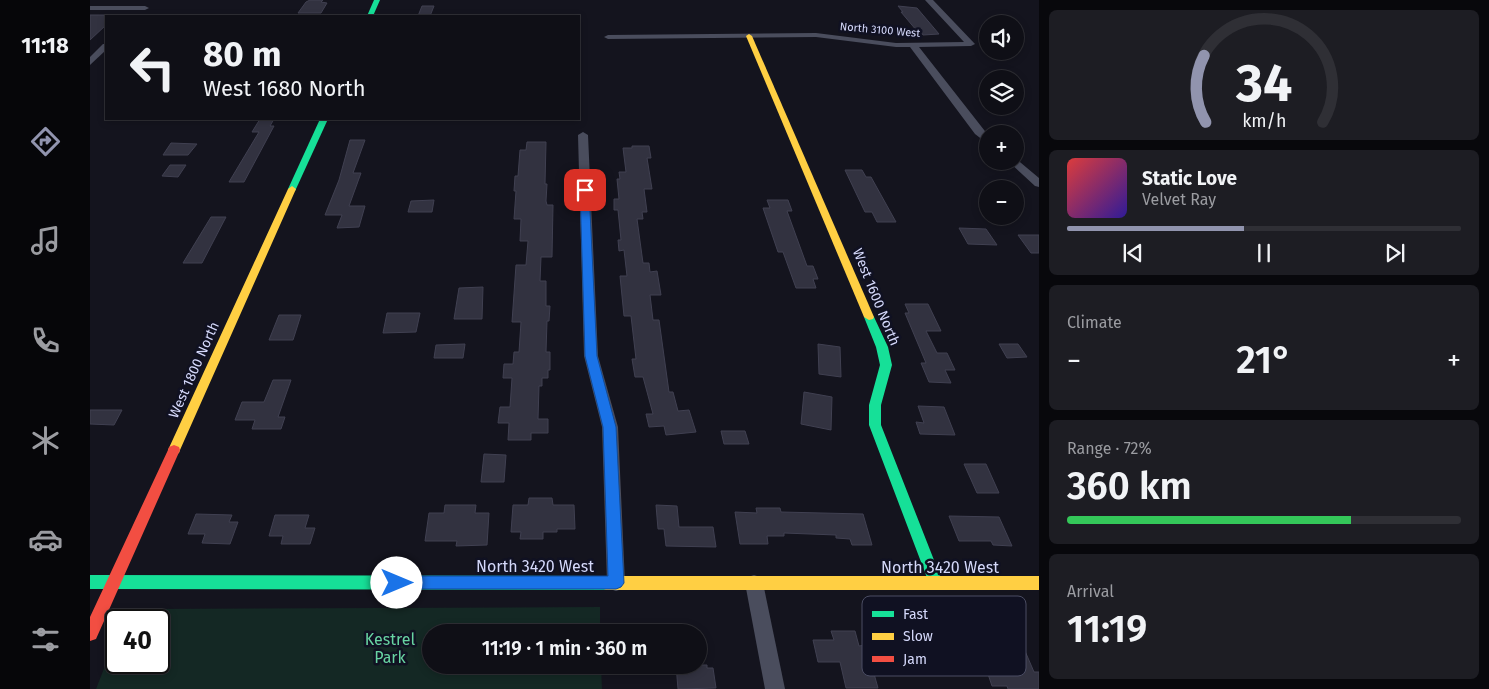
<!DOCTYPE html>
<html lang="en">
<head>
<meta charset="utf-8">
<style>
	body { margin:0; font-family:"Fira Sans",sans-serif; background:#1d1d23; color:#f1f3f6; height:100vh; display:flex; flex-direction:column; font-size:19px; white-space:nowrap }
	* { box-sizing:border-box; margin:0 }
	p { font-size:16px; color:#9b9ca1 }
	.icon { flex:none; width:28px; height:28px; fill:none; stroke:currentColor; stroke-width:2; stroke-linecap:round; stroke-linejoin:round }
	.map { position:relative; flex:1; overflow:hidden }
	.panel { display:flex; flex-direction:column; gap:10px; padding:10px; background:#08080c; width:450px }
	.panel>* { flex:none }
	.guide { position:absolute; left:15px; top:15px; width:475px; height:105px; border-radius:0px; box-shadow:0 2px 8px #0003,0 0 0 1px #2f2f35; background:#0f0f16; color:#f1f3f6; overflow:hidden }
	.fabs { position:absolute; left:889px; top:15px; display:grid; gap:10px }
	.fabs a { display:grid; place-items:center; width:45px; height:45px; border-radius:50%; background:#0f0f16; box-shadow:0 2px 8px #0003,0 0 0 1px #2f2f35; font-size:25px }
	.speed { position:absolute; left:15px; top:609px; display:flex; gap:10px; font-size:25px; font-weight:700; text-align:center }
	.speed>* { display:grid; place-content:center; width:65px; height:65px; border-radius:50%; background:#0f0f16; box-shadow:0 2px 8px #0003,0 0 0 1px #2f2f35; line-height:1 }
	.speed .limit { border:2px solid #111; border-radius:8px; background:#fff; color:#111 }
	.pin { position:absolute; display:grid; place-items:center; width:42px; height:42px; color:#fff; margin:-21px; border-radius:10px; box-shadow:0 2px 8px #0006 }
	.me { position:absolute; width:55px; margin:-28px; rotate:90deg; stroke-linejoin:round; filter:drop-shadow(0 0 4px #0008) }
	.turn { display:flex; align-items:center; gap:18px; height:105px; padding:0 15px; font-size:22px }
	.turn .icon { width:65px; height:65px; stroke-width:2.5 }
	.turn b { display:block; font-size:35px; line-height:42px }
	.big { font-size:38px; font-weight:600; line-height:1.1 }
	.panel .tile { flex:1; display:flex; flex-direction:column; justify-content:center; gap:8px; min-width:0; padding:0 18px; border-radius:8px; background:#1d1d23 }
	.panel .dial { align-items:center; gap:0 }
	.dial svg { height:130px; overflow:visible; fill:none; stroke:#2f2f35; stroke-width:7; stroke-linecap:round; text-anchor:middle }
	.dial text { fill:#f1f3f6; stroke:none }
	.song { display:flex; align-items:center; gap:15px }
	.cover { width:60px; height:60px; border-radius:8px; background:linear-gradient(135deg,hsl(0 70% 55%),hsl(250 70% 35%)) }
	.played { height:5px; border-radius:2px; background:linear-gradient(90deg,#9194ae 45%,#2f2f35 45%) }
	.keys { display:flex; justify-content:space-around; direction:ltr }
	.heat { display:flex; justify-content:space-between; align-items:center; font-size:28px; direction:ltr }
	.charge { height:8px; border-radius:4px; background:linear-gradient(90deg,#34c759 72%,#2f2f35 0) }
	.trip { position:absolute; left:332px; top:624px; width:285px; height:50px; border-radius:25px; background:#0f0f16; box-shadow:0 2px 8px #0003,0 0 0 1px #2f2f35; font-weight:600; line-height:50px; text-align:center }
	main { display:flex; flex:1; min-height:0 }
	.tabs { display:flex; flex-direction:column; width:90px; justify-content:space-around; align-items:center; background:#060609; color:#9b9ca1 }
	.tabs .icon { width:35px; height:35px }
	.tabs .current { color:#9194ae }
	.tabs b { font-size:22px; color:#f1f3f6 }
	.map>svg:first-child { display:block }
	.green { fill:#142824 }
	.building { fill:#323240; stroke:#404051 }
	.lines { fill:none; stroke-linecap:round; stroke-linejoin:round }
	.street { fill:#4a4d5d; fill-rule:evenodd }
	.fast { fill:#16e098; fill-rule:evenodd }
	.slow { fill:#ffcf43; fill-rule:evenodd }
	.jam { fill:#f24e42; fill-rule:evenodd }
	.route { fill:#1a73e8; stroke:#114b97 }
	.labels { text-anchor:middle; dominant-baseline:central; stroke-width:5; stroke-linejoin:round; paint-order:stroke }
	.far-street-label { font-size:11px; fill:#d5d9fb; stroke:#101122 }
	.street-label { font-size:14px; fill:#d5d9fb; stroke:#101122 }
	.near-street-label { font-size:16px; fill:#d5d9fb; stroke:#101122 }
	.near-park-label { font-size:16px; fill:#68d4a2; stroke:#101122 }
	.key { fill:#101122; stroke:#4b4d63; stroke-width:1 }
	.key-label { font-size:14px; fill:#d5d9fb }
</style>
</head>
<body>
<main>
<nav class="tabs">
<b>11:18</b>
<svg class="icon current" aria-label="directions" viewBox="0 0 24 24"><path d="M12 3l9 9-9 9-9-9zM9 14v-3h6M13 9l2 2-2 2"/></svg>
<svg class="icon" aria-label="music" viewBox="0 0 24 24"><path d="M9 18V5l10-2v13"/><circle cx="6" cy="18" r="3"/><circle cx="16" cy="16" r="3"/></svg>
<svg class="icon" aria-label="phone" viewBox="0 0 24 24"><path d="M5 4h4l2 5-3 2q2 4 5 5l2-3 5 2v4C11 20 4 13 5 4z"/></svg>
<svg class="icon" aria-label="climate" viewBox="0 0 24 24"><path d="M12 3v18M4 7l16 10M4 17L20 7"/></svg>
<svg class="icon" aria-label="car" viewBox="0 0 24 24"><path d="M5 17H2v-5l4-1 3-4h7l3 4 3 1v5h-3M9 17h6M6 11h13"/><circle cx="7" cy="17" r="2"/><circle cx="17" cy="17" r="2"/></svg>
<svg class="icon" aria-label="filters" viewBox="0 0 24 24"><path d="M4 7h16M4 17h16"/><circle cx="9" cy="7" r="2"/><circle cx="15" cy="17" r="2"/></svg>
</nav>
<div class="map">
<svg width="949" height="689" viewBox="0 0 949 689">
	<rect width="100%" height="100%" fill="#14141e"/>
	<!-- green -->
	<path class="green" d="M510,607V632H341V665H511L512,689H6L26,638V662H69V620H38L42,615L58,609Z"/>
	<!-- building -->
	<g class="building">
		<path d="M220,0H233L231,2L237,3L231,13H208L216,2Z"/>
		<path d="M332,6H344L340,16H328Z"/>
		<path d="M808,6L827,8L849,34L833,35L830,31H827L811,12H813Z"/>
		<path d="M0,15H26L16,16V25L0,40Z"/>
		<path d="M170,119H184L180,126H184L154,182H139L169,132H162Z"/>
		<path d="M260,140H275L263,173H271L259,206H275L269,227L247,228L252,215H235L249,180Z"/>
		<path d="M437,142H456L455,184H457L456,201L457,205H463L462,257H451L450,281H456V306H460L459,321H457L456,352H460V370H458V378H452V386H449L448,419H458V433H441V440H418L419,423H408L410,407H420L422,378H413L414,364H423L424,352H429L431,322H422L426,265H436L438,241H430L431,219H424L426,191H424L425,176H428L430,150H436Z"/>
		<path d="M81,143L107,144L98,155H73Z"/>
		<path d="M542,146H559L561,158H557L562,189H554L557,212H552L553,219H547L553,263H559L560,272L567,271L571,295H560L563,320H569L579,392H583L588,411L599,410L606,432L576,435L574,426L559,427L556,414H563L553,377H545L542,359H546L541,316H534L530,276H537L534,250L529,251L528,240H531L528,210H524V199H529L527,179H530L529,172H536L533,148H542Z"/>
		<path d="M80,165H96L88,177L72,176Z"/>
		<path d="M755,170H772L776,177H781L806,222H787L782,212H775Z"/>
		<path d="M344,200L342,212H318L321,201Z"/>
		<path d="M677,200H698L702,211H697L717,266H723L728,279H723L726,288H706L693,252H688L673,208H680Z"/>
		<path d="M121,217H136L112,263H93Z"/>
		<path d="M869,228L896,229L907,245L878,244Z"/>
		<path d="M928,235H949V253H941Z"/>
		<path d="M393,287L392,319H364L369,288Z"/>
		<path d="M815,304H838L851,331H836L847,353H857L865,370H855L861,383L839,382L831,363H836L815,313H819Z"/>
		<path d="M297,313H330L326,332L293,333Z"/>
		<path d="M189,315H211L203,340H179Z"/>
		<path d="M375,344L373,358H344L346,345Z"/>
		<path d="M728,344L750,347L751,377L729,374Z"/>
		<path d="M909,344H928L937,357L917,358Z"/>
		<path d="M183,380H201L188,417H195L191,429H162L165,420H145L152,402H174Z"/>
		<path d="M714,392L742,397L741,430L711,424Z"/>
		<path d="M828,406L854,407L865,435L830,434L826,422L834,423Z"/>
		<path d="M0,410H32L24,425L0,424Z"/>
		<path d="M631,431H655L659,444H634Z"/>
		<path d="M394,454L416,455L414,482H391Z"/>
		<path d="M874,464H896L909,493H887Z"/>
		<path d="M439,498H462L463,505H484L485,529H467V532H453V539H430L431,532H421L423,505H438Z"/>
		<path d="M355,505H386L385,513H399L397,545L366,546L367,541H335L339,513H354Z"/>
		<path d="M566,505L587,506L589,527H623L626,547L576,546L574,529H568Z"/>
		<path d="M666,508H690L691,512L773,514L782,545H762L760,539L746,538V535L694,533V536H677L678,544H650L645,512L667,513Z"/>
		<path d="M106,514L142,515L139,522H148L140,544L112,543L115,534H98Z"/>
		<path d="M185,515H219L215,528H225L220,544H191L193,536H179Z"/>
		<path d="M859,516L909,517L922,546L903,545L901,541H869Z"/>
		<path d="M741,631H765L769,646L776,645L788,688H756L750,662H728L723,640H744Z"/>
		<path d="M900,644H932L944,672H949V689H918L917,686H902L897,671L911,672Z"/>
		<path d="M586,665H617V668H623L626,688L588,689Z"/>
	</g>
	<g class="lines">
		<!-- street -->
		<g class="street">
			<path d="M835,0H843L885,44L881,46L829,47L898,135V144L885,134L820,47H806L726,37L518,39L514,37L518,35L726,33L806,43L874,42Z"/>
			<path d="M0,6H55L59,8L55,10H0Z"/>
			<path d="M13,44H16V50L0,65V57Z"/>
			<path d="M493,132L498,135L508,356L528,427L535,583L532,589L526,591L520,589L517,583L512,427L494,356L488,135Z"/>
			<path d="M925,158L949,178V187L945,186L920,163L919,161H925Z"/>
			<path d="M664,575L670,577L673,583L695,689H675L655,583L658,577Z"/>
		</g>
		<!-- fast -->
		<g class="fast">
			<path d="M284,0H290L283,16H277Z"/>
			<path d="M230,119H238L206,189L205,191H199L198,189Z"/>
			<path d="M779,314L784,317L798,347L802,365L791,405V425L853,583L851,588L846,590L841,588L839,583L779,425V405L790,365L786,347L774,317Z"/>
			<path d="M0,575L516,576L521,578L523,583L521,588L516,590L0,589Z"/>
		</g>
		<!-- slow -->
		<g class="slow">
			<path d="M659,34L662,36L784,317L783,319L779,320L774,317L656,36Z"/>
			<path d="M202,186L206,189L90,450L89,453L84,455L79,453L78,450L198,189Z"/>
			<path d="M516,576H949V590H516L511,588L509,583L511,578Z"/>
		</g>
		<!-- jam -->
		<path class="jam" d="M84,445L89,447L90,450L6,639L0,641V617L78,450L79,447Z"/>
	</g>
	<!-- route -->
	<path class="route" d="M495,187L499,190L507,356L526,427L534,583L531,587L526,589H307L302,587L300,583L302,578L307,576H518L513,427L495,356L490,190Z"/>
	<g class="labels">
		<!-- far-street labels -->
		<g class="far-street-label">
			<text transform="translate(790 30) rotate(5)">North 3100 West</text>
		</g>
		<!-- street labels -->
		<g class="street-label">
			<text transform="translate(786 297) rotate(68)">West 1600 North</text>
			<text transform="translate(104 370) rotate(-66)">West 1800 North</text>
		</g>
		<!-- near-street labels -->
		<g class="near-street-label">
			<text x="445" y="566">North 3420 West</text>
			<text x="850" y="567">North 3420 West</text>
		</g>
		<!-- near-park labels -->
		<g class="near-park-label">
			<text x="300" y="639">Kestrel<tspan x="300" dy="18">Park</tspan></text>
		</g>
	</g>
	<!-- legend -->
	<rect x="772" y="596" width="164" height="80" rx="8" class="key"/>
	<rect x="782" y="611" width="22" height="6" fill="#16e098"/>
	<rect x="782" y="633" width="22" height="7" fill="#ffcf43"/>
	<rect x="782" y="656" width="22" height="6" fill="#f24e42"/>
	<g class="key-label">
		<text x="813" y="619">Fast</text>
		<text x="813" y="641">Slow</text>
		<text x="813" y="664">Jam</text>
	</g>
</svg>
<div class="fabs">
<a><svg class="icon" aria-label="sound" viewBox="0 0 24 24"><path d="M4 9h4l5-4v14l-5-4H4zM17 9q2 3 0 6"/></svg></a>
<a><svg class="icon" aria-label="layers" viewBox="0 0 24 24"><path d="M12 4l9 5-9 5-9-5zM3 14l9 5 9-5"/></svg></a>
<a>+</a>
<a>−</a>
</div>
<div class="speed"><div class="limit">40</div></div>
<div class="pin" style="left:495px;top:190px;background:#d93025"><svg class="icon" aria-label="arrive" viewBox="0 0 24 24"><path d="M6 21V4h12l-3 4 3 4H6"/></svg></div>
<svg class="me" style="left:307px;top:583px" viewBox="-20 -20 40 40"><circle r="19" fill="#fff"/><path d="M0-13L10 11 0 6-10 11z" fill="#1a73e8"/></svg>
<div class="trip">11:19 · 1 min · 360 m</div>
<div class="guide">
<div class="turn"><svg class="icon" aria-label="left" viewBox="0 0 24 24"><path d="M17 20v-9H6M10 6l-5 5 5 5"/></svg><div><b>80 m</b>West 1680 North</div></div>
</div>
</div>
<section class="panel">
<div class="tile dial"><svg viewBox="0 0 100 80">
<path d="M14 69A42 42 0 1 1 86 69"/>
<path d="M14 69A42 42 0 0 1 13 28" stroke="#9194ae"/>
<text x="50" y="56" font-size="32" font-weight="700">34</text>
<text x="50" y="72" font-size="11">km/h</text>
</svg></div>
<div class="tile">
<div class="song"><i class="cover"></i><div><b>Static Love</b><p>Velvet Ray</p></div></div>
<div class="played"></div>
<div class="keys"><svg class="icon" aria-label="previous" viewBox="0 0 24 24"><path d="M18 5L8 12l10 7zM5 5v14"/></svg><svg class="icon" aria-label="pause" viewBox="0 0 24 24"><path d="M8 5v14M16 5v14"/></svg><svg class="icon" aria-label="next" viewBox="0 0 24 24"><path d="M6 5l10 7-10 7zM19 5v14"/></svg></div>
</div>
<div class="tile"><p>Climate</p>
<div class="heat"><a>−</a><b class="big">21°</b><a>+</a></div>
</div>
<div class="tile"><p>Range · 72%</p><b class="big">360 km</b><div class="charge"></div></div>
<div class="tile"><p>Arrival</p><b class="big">11:19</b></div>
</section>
</main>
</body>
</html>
